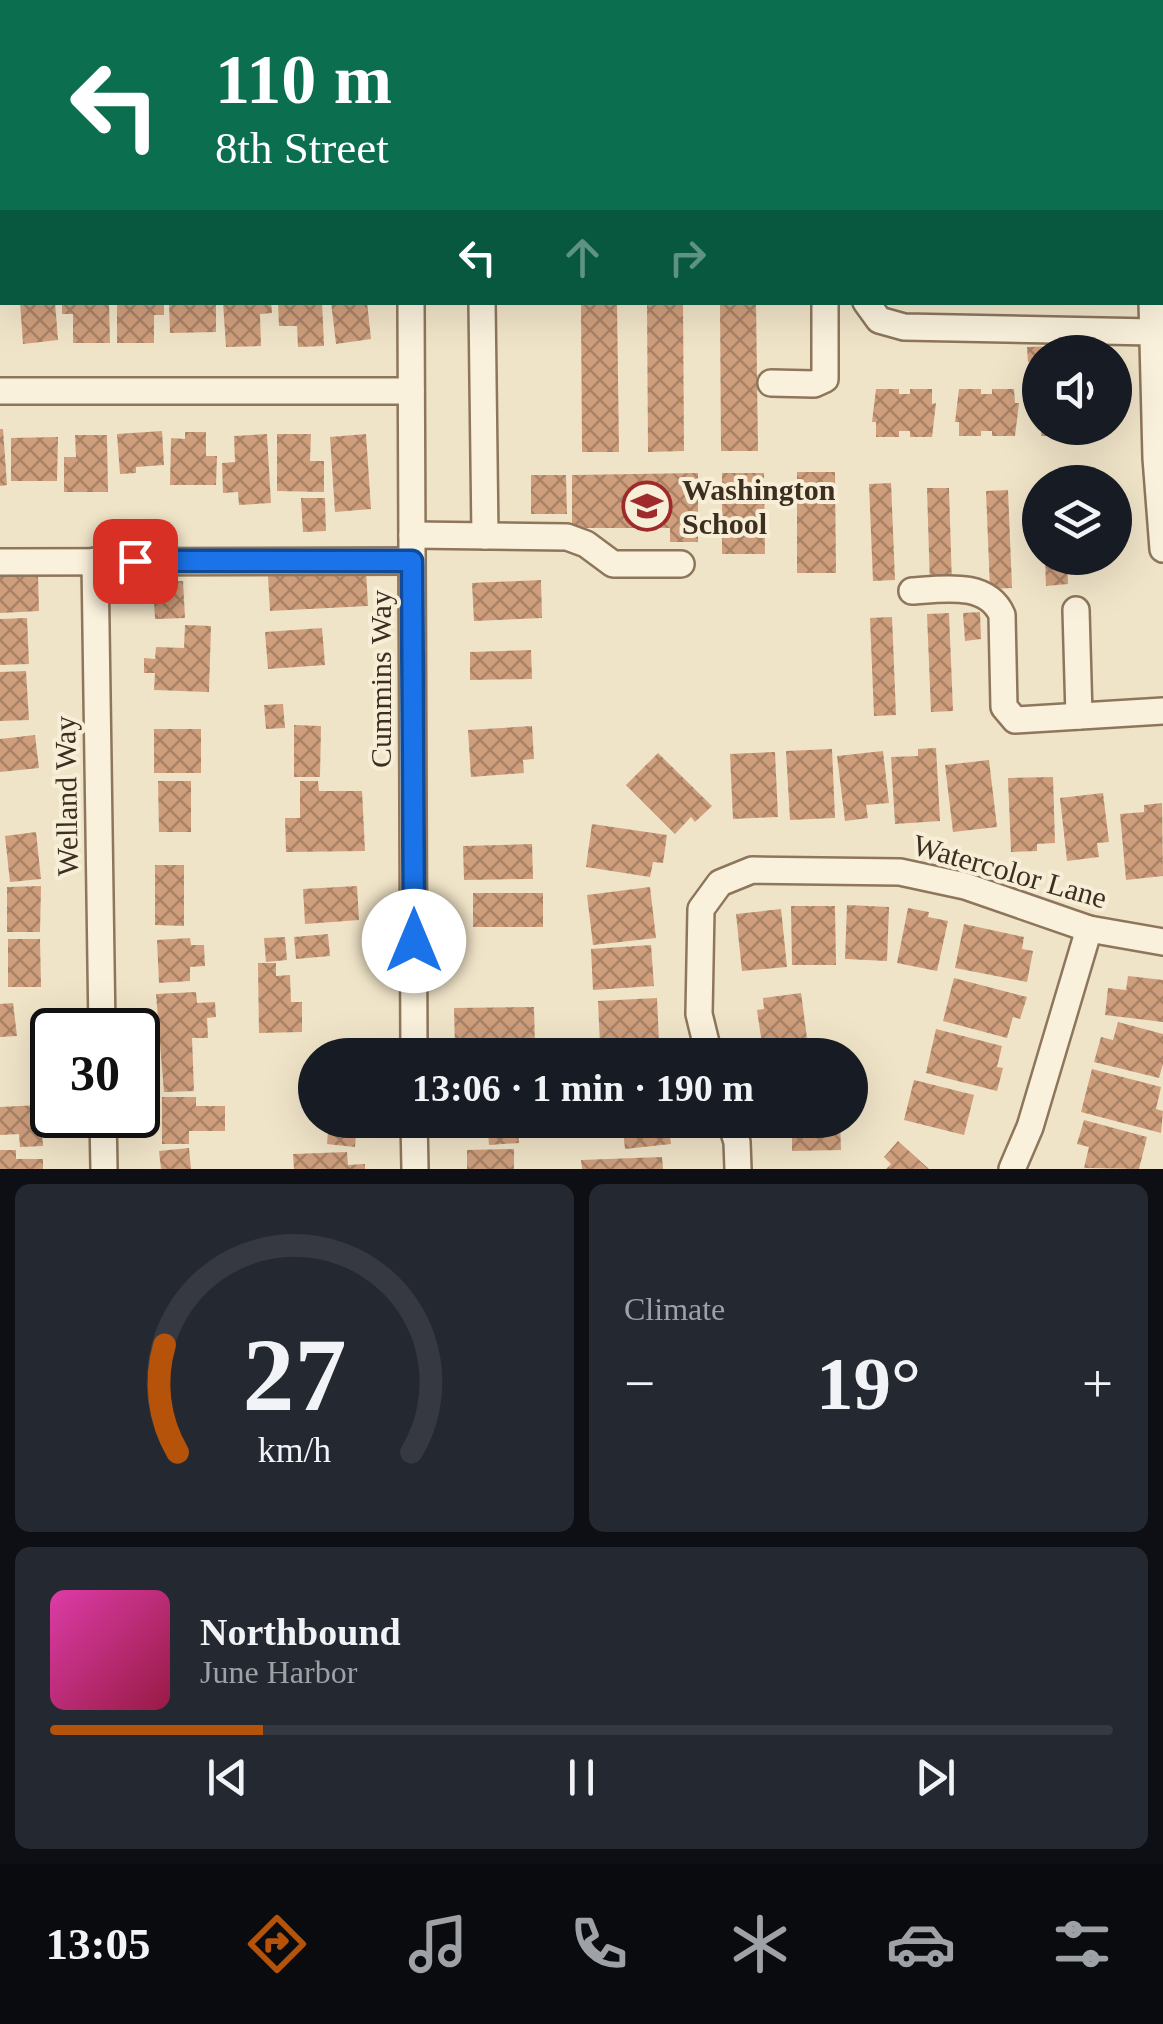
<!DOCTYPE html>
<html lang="en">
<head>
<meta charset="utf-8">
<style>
	body { margin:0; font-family:"Times New Roman",serif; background:#242831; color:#f1f3f6; height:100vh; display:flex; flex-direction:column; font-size:38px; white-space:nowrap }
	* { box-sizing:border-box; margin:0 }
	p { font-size:32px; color:#9ea1a6 }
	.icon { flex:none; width:55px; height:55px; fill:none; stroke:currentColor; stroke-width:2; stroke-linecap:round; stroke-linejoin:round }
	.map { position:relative; height:1169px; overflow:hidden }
	.drawer { display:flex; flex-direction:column; gap:15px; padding:15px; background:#0d0f14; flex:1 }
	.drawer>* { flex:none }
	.guide { position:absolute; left:0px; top:0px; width:1165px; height:305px; box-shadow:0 10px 40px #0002; background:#0b6e4f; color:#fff; overflow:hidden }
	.fabs { position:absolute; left:1022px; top:335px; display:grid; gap:20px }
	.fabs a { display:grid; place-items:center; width:110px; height:110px; border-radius:50%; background:#171b24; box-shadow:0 10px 40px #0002; font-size:50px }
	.speed { position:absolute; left:30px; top:1008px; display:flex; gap:20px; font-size:50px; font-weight:700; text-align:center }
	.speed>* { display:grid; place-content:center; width:130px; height:130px; border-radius:50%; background:#171b24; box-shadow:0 10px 40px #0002; line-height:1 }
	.speed .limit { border:5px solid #111; border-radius:15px; background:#fff; color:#111 }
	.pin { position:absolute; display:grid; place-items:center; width:85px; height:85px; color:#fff; margin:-42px; border-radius:20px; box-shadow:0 5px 15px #0006 }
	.me { position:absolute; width:110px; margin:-55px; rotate:0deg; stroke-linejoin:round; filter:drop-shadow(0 0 8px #0008) }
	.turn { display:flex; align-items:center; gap:35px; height:210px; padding:0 50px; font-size:45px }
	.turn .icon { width:130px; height:130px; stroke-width:2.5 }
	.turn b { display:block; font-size:70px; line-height:85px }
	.lanes { display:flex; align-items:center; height:95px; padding:0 50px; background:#0003; justify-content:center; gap:50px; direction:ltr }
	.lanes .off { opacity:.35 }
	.big { font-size:75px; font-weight:600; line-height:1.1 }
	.drawer .widget { flex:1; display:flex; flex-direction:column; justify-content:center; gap:15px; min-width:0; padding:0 35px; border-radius:15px; background:#242831 }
	.drawer .dial { align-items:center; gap:0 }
	.dial svg { height:260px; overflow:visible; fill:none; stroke:#363941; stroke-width:7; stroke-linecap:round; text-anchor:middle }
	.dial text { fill:#f1f3f6; stroke:none }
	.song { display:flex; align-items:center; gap:30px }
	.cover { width:120px; height:120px; border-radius:15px; background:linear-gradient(135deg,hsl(320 70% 55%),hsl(340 70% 35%)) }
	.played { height:10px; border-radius:5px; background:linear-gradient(90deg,#b45309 20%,#363941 20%) }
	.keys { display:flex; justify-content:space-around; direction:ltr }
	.heat { display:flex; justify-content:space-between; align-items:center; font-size:55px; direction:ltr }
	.drawer .tiles { flex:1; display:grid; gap:15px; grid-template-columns:1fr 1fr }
	.widget:last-child { grid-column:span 2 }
	.trip { position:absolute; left:298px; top:1038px; width:570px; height:100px; border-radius:50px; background:#171b24; box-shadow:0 10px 40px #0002; font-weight:600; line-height:100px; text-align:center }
	.dock { display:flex; height:160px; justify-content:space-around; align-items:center; background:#090b0e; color:#9ea1a6 }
	.dock .icon { width:70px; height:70px }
	.dock .selected { color:#b45309 }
	.dock b { font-size:45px; color:#f1f3f6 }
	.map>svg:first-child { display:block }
	.building { fill:url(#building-cross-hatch) }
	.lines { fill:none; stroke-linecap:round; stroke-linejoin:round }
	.minor-casing { stroke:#8d765c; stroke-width:30 }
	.minor { stroke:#faf1dc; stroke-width:25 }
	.route-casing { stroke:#114b97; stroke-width:25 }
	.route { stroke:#1a73e8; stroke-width:18 }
	.labels { text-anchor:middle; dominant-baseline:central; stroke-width:8; stroke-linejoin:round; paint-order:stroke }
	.poi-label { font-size:30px; font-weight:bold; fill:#3d2e20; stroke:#f7eed8; text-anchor:start }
	.street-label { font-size:30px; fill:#3d2e20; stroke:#f7eed8 }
</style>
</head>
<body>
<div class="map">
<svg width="1163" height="1169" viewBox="0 0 1163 1169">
	<defs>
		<pattern id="building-cross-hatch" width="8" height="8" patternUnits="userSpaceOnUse" patternTransform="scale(2.5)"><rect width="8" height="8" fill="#cf9f7d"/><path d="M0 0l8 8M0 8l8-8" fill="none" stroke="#a98266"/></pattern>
	</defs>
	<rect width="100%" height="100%" fill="#f0e4c8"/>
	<!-- building -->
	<g class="building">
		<path d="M20,302H55L58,340L23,344Z"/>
		<path d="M62,302H109L110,343H73V314H62Z"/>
		<path d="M117,302H164V315H154V343H117Z"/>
		<path d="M169,302H216V332L170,333Z"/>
		<path d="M223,302H271L272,313L260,314L261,346L226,347Z"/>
		<path d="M278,302H322L324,346L298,347L297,326H279Z"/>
		<path d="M331,302H367L371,339L336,344Z"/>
		<path d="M581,302H617L619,452H582Z"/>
		<path d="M647,302H683L684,451L648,452Z"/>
		<path d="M720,302H756L758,451H721Z"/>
		<path d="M1059,346V352H1040V362H1028L1027,347Z"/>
		<path d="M876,389H899V394H910V389H932V404L936,403L932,437H910V431H899V437H876V422H872Z"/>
		<path d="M959,389H981V394H992V389H1014L1015,403H1019L1015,436H992V431H981V436H959V422H955Z"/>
		<rect x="1041" y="428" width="23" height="8"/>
		<rect x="1074" y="428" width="23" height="8"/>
		<path d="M0,429H3L7,485L0,486Z"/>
		<path d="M162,431L164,465L136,467V473L120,474L117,434Z"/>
		<path d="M185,432H206V456H217L216,485H170L171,438L185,439Z"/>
		<path d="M267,434L271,503L239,505L238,492L223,493L222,463L235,462L234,436Z"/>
		<path d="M277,434H311L310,461H324V492L277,491Z"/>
		<path d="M366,434L371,509L335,512L330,437Z"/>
		<path d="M75,435H107L108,492H64V457H76Z"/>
		<path d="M58,437L57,481H11V438Z"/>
		<path d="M797,472H835L836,573H797Z"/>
		<path d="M698,473V542H670V528H572V475Z"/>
		<path d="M722,473H764L765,554H722Z"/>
		<path d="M531,475H566L567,514H531Z"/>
		<path d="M891,483L895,580L873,581L869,484Z"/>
		<path d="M927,488H949L952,585L930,586Z"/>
		<path d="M1008,490L1012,588L990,589L986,491Z"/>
		<path d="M301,498H325L326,531L303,532Z"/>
		<path d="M1045,558H1067L1068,584L1046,586Z"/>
		<path d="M366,570L368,606L270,611L268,576Z"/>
		<path d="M38,575L39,611L0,613V577Z"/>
		<path d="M541,580L542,618L474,621L472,583Z"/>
		<path d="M183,581L185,618L155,619L153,582Z"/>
		<path d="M980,612L981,639L965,641L963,613Z"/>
		<path d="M949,613L953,711L931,712L927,614Z"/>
		<path d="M892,617L896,715L874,716L870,618Z"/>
		<path d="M27,618L29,664L0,665V619Z"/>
		<path d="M185,625L211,626L209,692L154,690L155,673H144V658L155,659L156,647L184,648Z"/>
		<path d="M322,628L325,665L268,669L265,632Z"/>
		<path d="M531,650L532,679L470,680V652Z"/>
		<path d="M26,671L29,720L0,721V672Z"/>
		<path d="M283,704L285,728L266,729L264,705Z"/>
		<path d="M294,725L321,726L320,777H294Z"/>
		<path d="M532,726L534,759L523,760L524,773L471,777L468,730Z"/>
		<rect x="154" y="729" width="47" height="44"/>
		<path d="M35,735L39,768L0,772V739Z"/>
		<path d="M936,748L940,821L895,824L891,757L918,756V749Z"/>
		<path d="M832,749L835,818L790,820L786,751Z"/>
		<path d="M883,751L889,803L866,805L868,818L845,821L837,756Z"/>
		<path d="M775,752L778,817L733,819L730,754Z"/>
		<path d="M658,753L712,806L695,822L691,817L675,834L626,785Z"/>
		<path d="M989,760L997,827L953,832L945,765Z"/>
		<path d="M1053,777L1055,843L1037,844V851L1011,852L1008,778Z"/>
		<path d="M158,781H191V832H159Z"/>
		<path d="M300,781H318L319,791H362L365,851L286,852L285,818H300Z"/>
		<path d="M1103,793L1109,842L1097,843L1099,857L1067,861L1060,798Z"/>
		<path d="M1162,803L1163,876L1126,880L1120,814L1144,812V805Z"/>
		<path d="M592,824L667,835L663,863L653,862L650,877L586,867Z"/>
		<path d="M36,832L41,879L10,882L5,836Z"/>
		<path d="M532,844L533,879L464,880L463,846Z"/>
		<path d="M155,865H184V926L155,925Z"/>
		<path d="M41,886L40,932H7V887Z"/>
		<path d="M357,886L359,920L305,924L303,889Z"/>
		<path d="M650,887L656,938L593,945L587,895Z"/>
		<rect x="473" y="893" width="70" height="34"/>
		<path d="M847,905L889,907L887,961L845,959Z"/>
		<path d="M791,906H835L836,965H792Z"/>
		<path d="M908,908L929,912L928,917L948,921L937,971L897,963Z"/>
		<path d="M781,909L787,967L742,971L736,914Z"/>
		<path d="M964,924L1024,937L1022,949L1033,951L1027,982L955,968Z"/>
		<path d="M328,934L330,956L296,959L294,937Z"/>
		<path d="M285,937L287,960L266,962L264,938Z"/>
		<path d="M190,938L191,945H204L205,966L190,967V981L159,983L157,940Z"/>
		<path d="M8,939H40L41,987H8Z"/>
		<path d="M651,945L654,986L593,990L591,949Z"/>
		<path d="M258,963H276V976L290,975L291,1002H302V1032L259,1033Z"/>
		<path d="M1128,976L1163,980V1022L1105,1015L1108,988L1126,990Z"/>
		<path d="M954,978L1027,997L1020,1019L1013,1017L1007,1038L943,1021Z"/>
		<path d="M196,992L197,1003L215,1002L216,1017L207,1018L208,1038H192L194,1091L164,1092L156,994Z"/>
		<path d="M801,993L807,1038L762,1044L757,1010L764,1009L763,998Z"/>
		<path d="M657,998L659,1042L600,1045L598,1001Z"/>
		<path d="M13,1003L17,1036L0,1037V1004Z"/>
		<path d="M534,1007L535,1047L455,1048L454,1008Z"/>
		<path d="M1118,1022L1163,1034V1064L1159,1078L1094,1062L1101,1037L1113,1040Z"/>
		<path d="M936,1029L1002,1046L997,1067L1003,1068L997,1091L926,1073Z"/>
		<path d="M327,1042L369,1046V1055H326Z"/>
		<path d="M772,1047L832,1050V1055H772Z"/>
		<path d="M666,1048L667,1055H631V1053Z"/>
		<path d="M1092,1069L1161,1087L1156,1109L1163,1111L1161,1133L1081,1112Z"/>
		<path d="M914,1080L974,1095L964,1135L904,1120Z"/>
		<path d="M162,1097H196V1106H225V1131H189V1144H162Z"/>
		<path d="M40,1105L43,1146L20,1147L19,1134L0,1135V1107Z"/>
		<path d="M329,1120H357L355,1147L327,1144Z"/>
		<path d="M468,1120H517L519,1143L489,1145L488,1132L469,1133Z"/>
		<path d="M622,1120H684L685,1128L669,1129L671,1144L625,1149Z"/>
		<path d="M780,1120H840L841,1150L792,1151V1131H781Z"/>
		<path d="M1084,1120L1147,1137L1139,1169L1084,1168L1089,1147L1077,1144Z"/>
		<path d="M898,1141L929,1169H886L891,1164L884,1157Z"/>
		<path d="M189,1148L191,1169H161L159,1151Z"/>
		<path d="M514,1149V1169H467V1150Z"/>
		<path d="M0,1150H16V1159H43V1169H0Z"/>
		<path d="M347,1152L348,1165L365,1164V1169H294L293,1154Z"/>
		<path d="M662,1157L663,1169H582L581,1160Z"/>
	</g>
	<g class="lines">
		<!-- minor casing -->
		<g class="minor-casing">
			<g id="minor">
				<path d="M412,0V2"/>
				<path d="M584,0V2"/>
				<path d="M968,0V2"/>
				<path d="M1147,0V2"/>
				<path d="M0,128H2"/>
				<path d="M411,302L414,1055"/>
				<path d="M482,302L485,536"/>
				<path d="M866,302L879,320L904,327L1152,332"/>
				<path d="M1152,302L1156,458L1163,549"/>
				<path d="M771,383L814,384L825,379V302"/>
				<path d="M0,391H411"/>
				<path d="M412,535L567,537L586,544L613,564H681"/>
				<path d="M95,561L102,1030"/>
				<path d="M0,562L412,561"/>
				<path d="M912,591C943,589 987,581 1002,615L1004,707L1015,720L1163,711"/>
				<path d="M1076,610L1079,716"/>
				<path d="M709,1055L699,1014L701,909L720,883L752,870L900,872L965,886L1089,929L1163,942"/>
				<path d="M103,1115L104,1169"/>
				<path d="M414,1120L415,1169"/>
				<path d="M730,1120L737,1142L738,1169"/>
				<path d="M1012,1169L1030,1127L1089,929"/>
			</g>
		</g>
		<!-- minor -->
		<use href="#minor" class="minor"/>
	</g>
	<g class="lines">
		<!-- route casing -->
		<g class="route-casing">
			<path id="route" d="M135,561H412L414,941"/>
		</g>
		<!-- route -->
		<use href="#route" class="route"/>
	</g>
	<!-- icons -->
	<defs>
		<g id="school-ring" transform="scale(2.5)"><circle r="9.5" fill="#f7eed8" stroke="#9e2a2b" stroke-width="1.5"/><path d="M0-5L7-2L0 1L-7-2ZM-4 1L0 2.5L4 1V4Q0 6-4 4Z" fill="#9e2a2b"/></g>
	</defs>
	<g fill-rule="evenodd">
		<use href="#school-ring" x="647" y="506"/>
	</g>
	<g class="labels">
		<!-- poi labels -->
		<g class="poi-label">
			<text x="682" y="489">Washington<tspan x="682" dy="34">School</tspan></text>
		</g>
		<!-- street labels -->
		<g class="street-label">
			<text transform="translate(380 679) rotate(-90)">Cummins Way</text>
			<text transform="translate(66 796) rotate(-91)">Welland Way</text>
			<text transform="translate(1010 871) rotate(16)">Watercolor Lane</text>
		</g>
	</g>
</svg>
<div class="fabs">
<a><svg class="icon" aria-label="sound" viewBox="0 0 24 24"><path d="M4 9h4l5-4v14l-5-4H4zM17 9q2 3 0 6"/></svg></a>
<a><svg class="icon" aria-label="layers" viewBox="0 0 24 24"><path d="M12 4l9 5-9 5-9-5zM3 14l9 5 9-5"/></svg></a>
</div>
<div class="speed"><div class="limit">30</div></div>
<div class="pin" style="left:135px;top:561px;background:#d93025"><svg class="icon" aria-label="arrive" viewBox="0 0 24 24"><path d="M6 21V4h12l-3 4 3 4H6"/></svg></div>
<svg class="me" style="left:414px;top:941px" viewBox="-20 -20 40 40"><circle r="19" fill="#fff"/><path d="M0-13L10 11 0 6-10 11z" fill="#1a73e8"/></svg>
<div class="trip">13:06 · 1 min · 190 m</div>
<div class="guide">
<div class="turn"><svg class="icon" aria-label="left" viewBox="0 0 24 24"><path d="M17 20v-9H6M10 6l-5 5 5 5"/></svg><div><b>110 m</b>8th Street</div></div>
<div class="lanes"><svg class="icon" aria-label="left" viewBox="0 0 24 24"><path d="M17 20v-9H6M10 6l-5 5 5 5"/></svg><svg class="icon off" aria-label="ahead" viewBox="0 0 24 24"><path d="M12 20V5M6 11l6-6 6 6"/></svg><svg class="icon off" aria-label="right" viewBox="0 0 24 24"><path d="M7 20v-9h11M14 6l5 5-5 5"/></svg></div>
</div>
</div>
<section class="drawer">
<div class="tiles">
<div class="widget dial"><svg viewBox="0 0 100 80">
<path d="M14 69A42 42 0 1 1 86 69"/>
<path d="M14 69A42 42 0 0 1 10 36" stroke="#b45309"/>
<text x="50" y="56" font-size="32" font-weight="700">27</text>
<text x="50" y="72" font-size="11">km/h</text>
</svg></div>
<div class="widget"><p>Climate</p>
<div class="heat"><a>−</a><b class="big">19°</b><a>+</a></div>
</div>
<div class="widget">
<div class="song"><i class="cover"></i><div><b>Northbound</b><p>June Harbor</p></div></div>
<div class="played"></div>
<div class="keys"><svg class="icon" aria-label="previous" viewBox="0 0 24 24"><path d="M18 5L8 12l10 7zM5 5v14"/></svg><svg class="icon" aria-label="pause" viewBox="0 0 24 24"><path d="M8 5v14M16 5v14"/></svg><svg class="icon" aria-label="next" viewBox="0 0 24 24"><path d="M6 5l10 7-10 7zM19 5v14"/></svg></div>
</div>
</div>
</section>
<nav class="dock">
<b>13:05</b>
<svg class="icon selected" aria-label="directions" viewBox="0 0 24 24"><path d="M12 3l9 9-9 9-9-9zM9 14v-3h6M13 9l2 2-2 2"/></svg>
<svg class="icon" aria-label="music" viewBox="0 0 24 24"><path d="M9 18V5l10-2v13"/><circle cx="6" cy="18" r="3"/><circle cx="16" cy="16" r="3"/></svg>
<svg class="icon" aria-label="phone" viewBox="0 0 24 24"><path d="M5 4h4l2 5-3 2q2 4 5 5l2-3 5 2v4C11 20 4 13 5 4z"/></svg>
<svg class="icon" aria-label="climate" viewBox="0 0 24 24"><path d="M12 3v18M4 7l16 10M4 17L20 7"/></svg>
<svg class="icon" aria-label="car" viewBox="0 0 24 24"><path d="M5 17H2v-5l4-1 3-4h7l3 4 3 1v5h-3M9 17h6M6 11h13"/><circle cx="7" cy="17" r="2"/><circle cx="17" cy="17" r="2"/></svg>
<svg class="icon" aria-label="filters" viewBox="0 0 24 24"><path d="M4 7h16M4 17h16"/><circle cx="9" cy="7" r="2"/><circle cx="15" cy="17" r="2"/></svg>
</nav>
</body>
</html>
